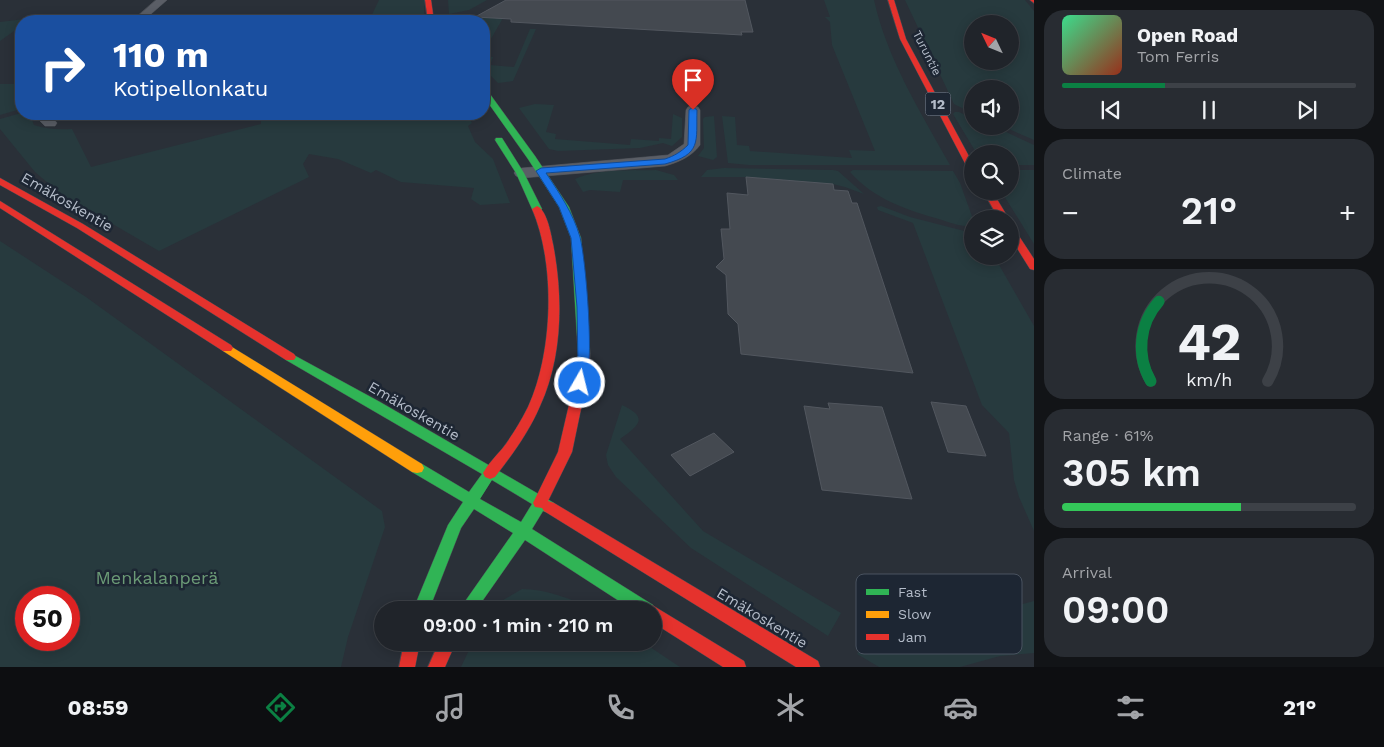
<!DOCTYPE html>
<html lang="en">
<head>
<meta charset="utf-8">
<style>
	body { margin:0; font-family:"Work Sans",sans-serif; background:#282c32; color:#f1f3f6; height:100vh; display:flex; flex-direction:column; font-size:19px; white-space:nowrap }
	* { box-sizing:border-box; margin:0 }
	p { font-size:16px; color:#a2a4a8 }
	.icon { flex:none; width:28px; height:28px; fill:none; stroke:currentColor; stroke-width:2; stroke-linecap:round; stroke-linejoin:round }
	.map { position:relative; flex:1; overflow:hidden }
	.details { display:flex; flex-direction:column; gap:10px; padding:10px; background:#121417; width:350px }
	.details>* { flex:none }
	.banner { position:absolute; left:15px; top:15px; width:475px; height:105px; border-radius:20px; box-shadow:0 2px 12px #0003,0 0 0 1px #3d4147; background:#1a4fa0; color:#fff; overflow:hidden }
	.needle { width:32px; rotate:313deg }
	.fabs { position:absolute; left:964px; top:15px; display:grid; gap:10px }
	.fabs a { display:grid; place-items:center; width:55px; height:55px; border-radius:50%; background:#20242a; box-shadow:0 2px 12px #0003,0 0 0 1px #3d4147; font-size:25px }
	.speed { position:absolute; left:15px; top:586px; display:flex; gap:10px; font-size:25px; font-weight:700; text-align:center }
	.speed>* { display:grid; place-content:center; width:65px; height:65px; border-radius:50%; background:#20242a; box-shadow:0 2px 12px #0003,0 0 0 1px #3d4147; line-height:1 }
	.speed .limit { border:8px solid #d22; background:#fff; color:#111 }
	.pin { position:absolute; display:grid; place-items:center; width:42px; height:42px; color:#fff; margin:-51px -21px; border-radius:50% 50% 50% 0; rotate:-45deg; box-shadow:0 0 5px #0007 }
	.pin .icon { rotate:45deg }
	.me { position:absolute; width:55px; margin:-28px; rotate:8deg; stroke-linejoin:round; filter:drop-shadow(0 0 4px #0008) }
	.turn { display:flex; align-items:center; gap:18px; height:105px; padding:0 15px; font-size:22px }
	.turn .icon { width:65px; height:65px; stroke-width:2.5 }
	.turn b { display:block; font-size:35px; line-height:42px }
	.big { font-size:38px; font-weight:600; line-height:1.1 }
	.details .widget { flex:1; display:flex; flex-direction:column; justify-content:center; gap:8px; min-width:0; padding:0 18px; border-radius:20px; background:#282c32 }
	.details .dial { align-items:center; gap:0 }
	.dial svg { height:130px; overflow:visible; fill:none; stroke:#3d4147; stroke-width:7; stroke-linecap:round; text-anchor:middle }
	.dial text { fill:#f1f3f6; stroke:none }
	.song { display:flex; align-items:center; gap:15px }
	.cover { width:60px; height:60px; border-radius:8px; background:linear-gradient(135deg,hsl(150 70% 55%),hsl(10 70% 35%)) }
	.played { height:5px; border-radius:2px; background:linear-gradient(90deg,#0b8043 35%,#3d4147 35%) }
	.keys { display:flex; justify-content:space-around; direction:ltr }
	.heat { display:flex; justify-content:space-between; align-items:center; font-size:28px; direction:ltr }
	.charge { height:8px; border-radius:4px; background:linear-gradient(90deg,#34c759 61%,#3d4147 0) }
	.trip { position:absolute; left:374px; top:601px; width:288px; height:50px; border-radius:25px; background:#20242a; box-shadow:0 2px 12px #0003,0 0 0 1px #3d4147; font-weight:600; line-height:50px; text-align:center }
	.menu { display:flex; height:80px; justify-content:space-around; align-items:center; background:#0d0e11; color:#a2a4a8 }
	.menu .icon { width:35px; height:35px }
	.menu .current { color:#0b8043 }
	.menu b { font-size:22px; color:#f1f3f6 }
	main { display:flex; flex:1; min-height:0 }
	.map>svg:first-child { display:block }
	.green { fill:#273a3e; fill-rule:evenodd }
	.building { fill:#444950; stroke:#52575f }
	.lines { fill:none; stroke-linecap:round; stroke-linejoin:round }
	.street-casing { stroke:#484c53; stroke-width:1 }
	.fast-casing { stroke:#484c53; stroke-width:1 }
	.slow-casing { stroke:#484c53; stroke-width:1 }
	.jam-casing { stroke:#484c53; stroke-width:1 }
	.street { fill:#5a5e66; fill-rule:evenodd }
	.fast { fill:#30b455; fill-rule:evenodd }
	.slow { fill:#ff9f0a; fill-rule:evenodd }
	.jam { fill:#e5322d; fill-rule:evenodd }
	.route { fill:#1a73e8; stroke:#114b97 }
	.labels { text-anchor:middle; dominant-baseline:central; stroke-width:5; stroke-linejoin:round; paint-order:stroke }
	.far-street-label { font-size:12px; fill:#b4bcc9; stroke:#1d2633 }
	.shield { fill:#1d2633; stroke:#878f9c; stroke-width:1 }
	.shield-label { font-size:14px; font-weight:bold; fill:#b4bcc9 }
	.street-label { font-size:15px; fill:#b4bcc9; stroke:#1d2633 }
	.near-park-label { font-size:18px; fill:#6b9a76; stroke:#1d2633 }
	.key { fill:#1d2633; stroke:#4a5360; stroke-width:1 }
	.key-label { font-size:14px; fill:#b4bcc9 }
</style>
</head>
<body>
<main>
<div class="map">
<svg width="1034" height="667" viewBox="0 0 1034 667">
	<rect width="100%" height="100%" fill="#2a3038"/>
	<!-- green -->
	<g class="green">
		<path d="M379,0H424V21H369Z"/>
		<path d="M448,0H487L469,10L449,14Z"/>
		<path d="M824,0H874C887,59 921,113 950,165H749L728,163L722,116L735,117L737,145L749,146L750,151L852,158L849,150L875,151L832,45L830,22L825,17H830Z"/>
		<path d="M905,0H1025L1034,11V140L1002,126H1010V89H972V113L954,104ZM972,24H1010V61H972Z"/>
		<path d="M475,17L503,18L484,51V21H452V19Z"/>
		<path d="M33,18L28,21H21V26L0,41V22Z"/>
		<path d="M530,29H536L513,81L498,83L484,69V56L493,57L490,65L514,67Z"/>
		<path d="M0,84H21V109L0,115Z"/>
		<path d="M535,104L554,105L546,132L556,134L555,139L630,145L631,139L659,141V138L671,139L673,114L682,118V137L672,146L663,143L640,148L558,151L549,149L519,108Z"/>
		<path d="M955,112H959L972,118V126H993L1034,145V165H1010V154H977L953,114Z"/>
		<path d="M21,113L37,114L32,120L34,125C46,129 59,130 72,129L91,167L261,124V114H467L472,123L468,126L475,142L493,159L510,203L480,205L471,199L474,188L401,182L376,170L371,173L338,159L309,154L303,164L309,177L159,251L61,194L35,172L0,129V119Z"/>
		<path d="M714,116L717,157L713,160L698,156L704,148L703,119L705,117Z"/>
		<path d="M724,168L833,170L838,171L864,194L845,187L833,184L746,177H701L707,170Z"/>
		<path d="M656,170L674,175L678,180H623L620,192L590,190L583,192L575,179C600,168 629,171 656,170Z"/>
		<path d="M853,170L953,171L960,183L973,219L972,225C963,228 952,223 942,220C907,210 875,200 850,172Z"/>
		<path d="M1010,170H1034V244L1001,191H1010Z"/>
		<path d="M881,206L910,217L972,233V256H994L1034,326V531L1019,497L1014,480L1009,433L982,405L913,223L878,210L877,207Z"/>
		<path d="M0,241L86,297L382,511L385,527L348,637L341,667H0ZM26,598H69V640H26Z"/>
		<path d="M622,405C650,418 638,426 620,439L703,531L841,613L828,636L691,548L616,477L608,465L606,455Z"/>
		<path d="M522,589C546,589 572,599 594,610H493L498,603Z"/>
		<path d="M1034,601V653L1000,656L960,667H879L857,654L873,633L903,637L909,634Z"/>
		<path d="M473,642L644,643L680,667H461Z"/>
	</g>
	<!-- building -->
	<g class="building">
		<path d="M506,0H745L753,32H741L742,35L511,22V19L475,17Z"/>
		<path d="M746,177L833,184L834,190L848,191L852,203H857L913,373L741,354L738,324L728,314L726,275L716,267L724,259L721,229H730L727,193L748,195Z"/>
		<path d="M931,402L966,406L986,456L948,452Z"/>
		<path d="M828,403L882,407L912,499L822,490L804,406L830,409Z"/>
		<path d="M714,433L734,452L690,476L671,455Z"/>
	</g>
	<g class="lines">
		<!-- street casing -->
		<g class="street-casing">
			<g id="street">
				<path d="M156,0H167L143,21H132Z"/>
				<path d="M693,106L698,107L700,110V145C691,157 679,162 665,166L522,178L516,176L514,173L516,170L522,168L668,155L684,144L686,110L688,107Z"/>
				<path d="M39,114H53L52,117L57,123L55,126H45L37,118Z"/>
			</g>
		</g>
		<!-- fast casing -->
		<g class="fast-casing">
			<g id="fast">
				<path d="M484,90H487L535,156L569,207L581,238L590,353L588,356L584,357L578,353L571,238L559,207L528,159L484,97Z"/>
				<path d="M496,138H502L524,173L542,209L540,211H534L532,209L516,173L495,140Z"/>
				<path d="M290,353L380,402L554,503L556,507L554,511L549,513L543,511L532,529L653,605L655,610L653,615L652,610H633L525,540L476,610H459L513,533L474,509L461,528L429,610H413L448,525L463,502L412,472L410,468L412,464L417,463L422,464L469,492L482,474L286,360L284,357ZM492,480L532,504L521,522L480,499Z"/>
			</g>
		</g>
		<!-- slow casing -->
		<g class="slow-casing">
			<path id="slow" d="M227,344L422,464L424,468L422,472L417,473L412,472L223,351L221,348L223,345Z"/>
		</g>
		<!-- jam casing -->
		<g class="jam-casing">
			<g id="jam">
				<path d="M425,0H431L434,21H428Z"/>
				<path d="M888,0H894L906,39L972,162V171L968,169L900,39Z"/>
				<path d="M1030,0H1034V3Z"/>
				<path d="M0,178L83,224L294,354L296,357L294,360H286L77,228L0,185Z"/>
				<path d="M983,191H992L1009,219H999Z"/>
				<path d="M0,201L231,345L233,348L231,351H223L0,208Z"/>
				<path d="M537,206C547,210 551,234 553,244C563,296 563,356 540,406C529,432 512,455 495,477L490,479L485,477L483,473C488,464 495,457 502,449C512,436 521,421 528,407C553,353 556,264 532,209Z"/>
				<path d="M1010,226L1013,227L1034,259V270L1030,269L1010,237Z"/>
				<path d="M584,349L590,353V366L572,452L548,501L554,503L818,661L820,667H796L544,511L542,508L535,507L533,503L558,452L578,366V353Z"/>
				<path d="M652,605L744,661L746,667H723L652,622V610H645Z"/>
				<path d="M404,642H420L415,667H399Z"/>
				<path d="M439,642H456L445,667H428Z"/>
			</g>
		</g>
		<!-- street -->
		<use href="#street" class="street"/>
		<!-- fast -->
		<use href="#fast" class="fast"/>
		<!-- slow -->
		<use href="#slow" class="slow"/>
		<!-- jam -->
		<use href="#jam" class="jam"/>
	</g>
	<!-- route -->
	<path class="route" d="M693,107L697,110C696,142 702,154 665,164L546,173C560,194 573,213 580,237C586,260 595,368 585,386H576L574,383L578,366L577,307L571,238L559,207L536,171L541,168L665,159C674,156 681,152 688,145L689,110Z"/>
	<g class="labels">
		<!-- far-street labels -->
		<g class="far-street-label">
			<text transform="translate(927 53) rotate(63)">Turuntie</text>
		</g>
		<!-- shield labels -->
		<rect class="shield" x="925.5" y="92.5" width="25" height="23" rx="4"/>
		<g class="shield-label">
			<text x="938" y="104">12</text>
		</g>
		<!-- street labels -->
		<g class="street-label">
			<text transform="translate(67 202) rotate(30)">Emäkoskentie</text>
			<text transform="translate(414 411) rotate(30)">Emäkoskentie</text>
			<text transform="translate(762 618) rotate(31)">Emäkoskentie</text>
		</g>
		<!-- near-park labels -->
		<g class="near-park-label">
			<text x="157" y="577">Menkalanperä</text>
		</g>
	</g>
	<!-- legend -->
	<rect x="856" y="574" width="166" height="80" rx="8" class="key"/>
	<rect x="866" y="589" width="23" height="6" fill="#30b455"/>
	<rect x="866" y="611" width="23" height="7" fill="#ff9f0a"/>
	<rect x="866" y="634" width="23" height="6" fill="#e5322d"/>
	<g class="key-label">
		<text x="898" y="597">Fast</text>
		<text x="898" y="619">Slow</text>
		<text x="898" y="642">Jam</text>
	</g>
</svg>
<div class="fabs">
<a><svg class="needle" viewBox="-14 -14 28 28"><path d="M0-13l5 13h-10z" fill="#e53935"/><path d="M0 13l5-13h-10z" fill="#a2a4a8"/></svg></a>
<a><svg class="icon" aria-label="sound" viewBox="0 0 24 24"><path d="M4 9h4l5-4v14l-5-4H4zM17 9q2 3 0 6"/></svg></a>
<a><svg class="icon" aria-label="search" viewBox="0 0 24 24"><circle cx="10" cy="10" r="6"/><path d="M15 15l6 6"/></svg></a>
<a><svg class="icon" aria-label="layers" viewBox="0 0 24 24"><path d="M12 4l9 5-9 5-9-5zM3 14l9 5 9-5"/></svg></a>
</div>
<div class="speed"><div class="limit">50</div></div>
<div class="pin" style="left:693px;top:110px;background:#d93025"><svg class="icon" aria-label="arrive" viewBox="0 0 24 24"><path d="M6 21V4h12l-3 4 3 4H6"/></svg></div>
<svg class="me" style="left:580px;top:383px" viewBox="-20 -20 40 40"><circle r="17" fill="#1a73e8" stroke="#fff" stroke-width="3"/><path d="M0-11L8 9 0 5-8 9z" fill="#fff"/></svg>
<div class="trip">09:00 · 1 min · 210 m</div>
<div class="banner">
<div class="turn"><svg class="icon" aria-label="right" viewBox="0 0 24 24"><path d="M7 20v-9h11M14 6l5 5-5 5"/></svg><div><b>110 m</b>Kotipellonkatu</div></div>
</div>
</div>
<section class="details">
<div class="widget">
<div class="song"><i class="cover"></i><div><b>Open Road</b><p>Tom Ferris</p></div></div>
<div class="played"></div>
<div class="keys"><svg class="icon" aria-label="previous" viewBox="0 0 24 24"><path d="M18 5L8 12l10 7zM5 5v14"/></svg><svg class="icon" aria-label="pause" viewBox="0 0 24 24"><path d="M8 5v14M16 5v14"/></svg><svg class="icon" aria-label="next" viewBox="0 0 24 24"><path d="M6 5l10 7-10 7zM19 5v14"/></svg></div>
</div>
<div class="widget"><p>Climate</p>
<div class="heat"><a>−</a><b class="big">21°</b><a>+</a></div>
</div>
<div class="widget dial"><svg viewBox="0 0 100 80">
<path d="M14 69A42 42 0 1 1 86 69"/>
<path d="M14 69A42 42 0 0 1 19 20" stroke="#0b8043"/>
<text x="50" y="56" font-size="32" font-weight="700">42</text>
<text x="50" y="72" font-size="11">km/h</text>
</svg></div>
<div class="widget"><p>Range · 61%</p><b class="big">305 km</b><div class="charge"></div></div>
<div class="widget"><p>Arrival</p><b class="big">09:00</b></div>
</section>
</main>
<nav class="menu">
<b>08:59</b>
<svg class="icon current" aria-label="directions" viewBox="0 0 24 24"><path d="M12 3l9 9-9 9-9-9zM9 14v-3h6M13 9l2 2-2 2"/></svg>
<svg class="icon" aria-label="music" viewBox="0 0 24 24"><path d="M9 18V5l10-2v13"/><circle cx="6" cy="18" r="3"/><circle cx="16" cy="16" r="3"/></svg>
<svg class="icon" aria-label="phone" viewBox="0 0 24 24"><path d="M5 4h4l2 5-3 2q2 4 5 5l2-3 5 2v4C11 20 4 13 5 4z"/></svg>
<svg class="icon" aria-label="climate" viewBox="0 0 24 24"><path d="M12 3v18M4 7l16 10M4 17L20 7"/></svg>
<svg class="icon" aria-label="car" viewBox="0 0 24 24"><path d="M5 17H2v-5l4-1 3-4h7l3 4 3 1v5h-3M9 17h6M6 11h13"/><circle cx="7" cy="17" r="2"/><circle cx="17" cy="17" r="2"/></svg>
<svg class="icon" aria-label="filters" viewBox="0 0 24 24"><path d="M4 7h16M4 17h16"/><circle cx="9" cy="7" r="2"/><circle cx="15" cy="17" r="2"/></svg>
<b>21°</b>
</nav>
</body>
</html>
